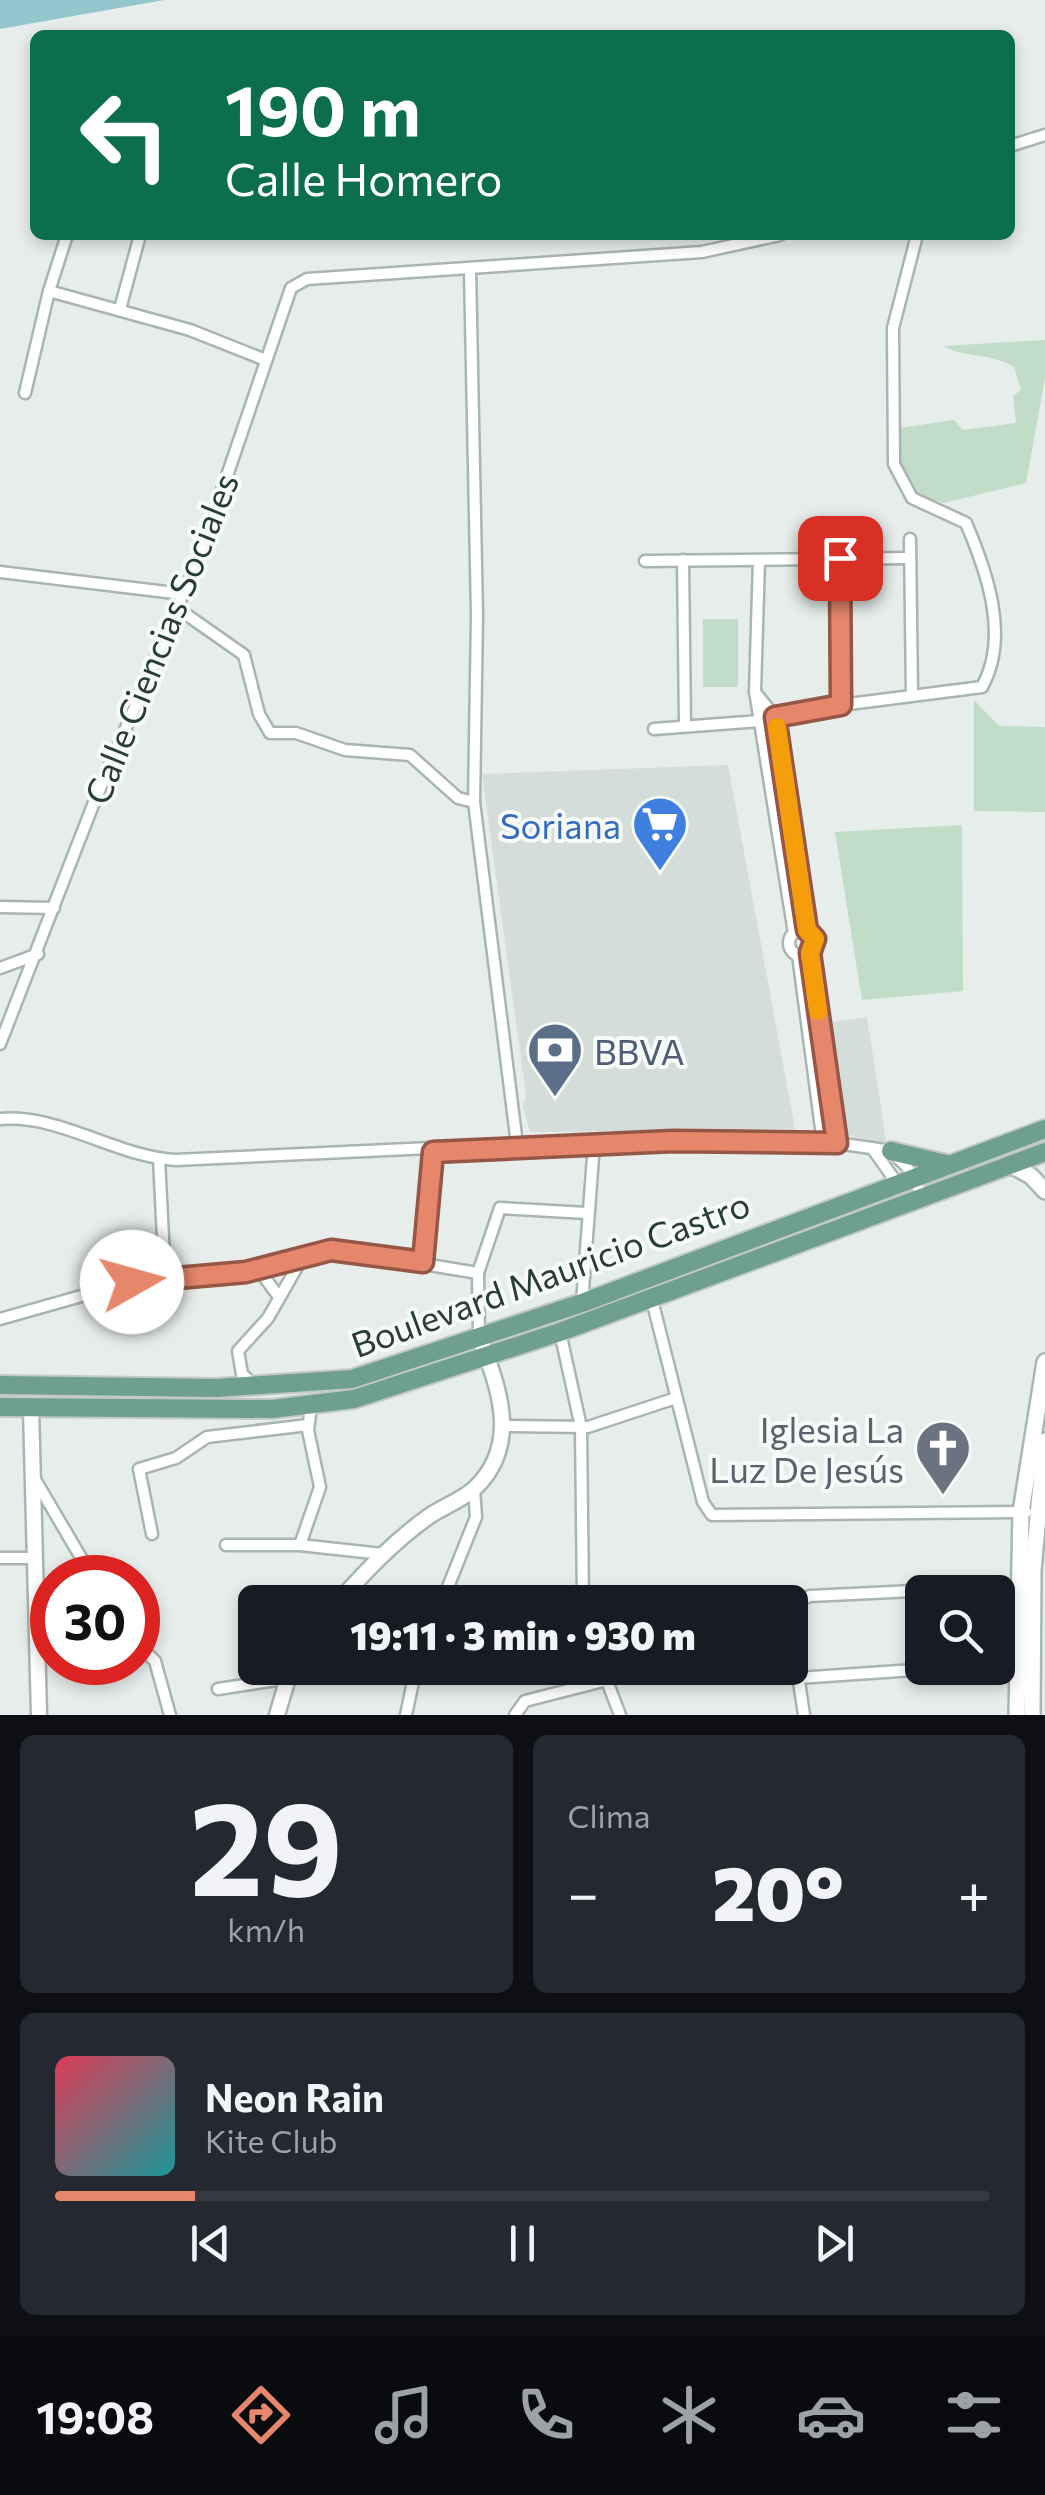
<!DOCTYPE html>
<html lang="es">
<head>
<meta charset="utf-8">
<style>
	body { margin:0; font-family:Commissioner,sans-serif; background:#242831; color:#f1f3f6; height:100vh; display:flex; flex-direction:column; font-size:38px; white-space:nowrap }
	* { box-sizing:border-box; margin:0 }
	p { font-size:32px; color:#9ea1a6 }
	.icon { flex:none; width:55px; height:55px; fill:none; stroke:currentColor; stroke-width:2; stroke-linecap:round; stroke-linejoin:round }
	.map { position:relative; height:1715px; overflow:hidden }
	.details { display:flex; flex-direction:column; gap:20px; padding:20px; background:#0d0f14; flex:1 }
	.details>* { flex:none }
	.top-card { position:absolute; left:30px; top:30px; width:985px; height:210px; border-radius:15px; box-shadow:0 5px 15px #0003; background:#0b6e4f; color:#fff; overflow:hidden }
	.controls { position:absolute; left:905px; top:1575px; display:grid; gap:20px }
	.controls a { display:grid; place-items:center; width:110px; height:110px; border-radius:15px; background:#171b24; box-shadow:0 5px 15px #0003; font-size:50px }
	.speed { position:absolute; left:30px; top:1555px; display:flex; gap:20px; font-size:50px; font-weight:700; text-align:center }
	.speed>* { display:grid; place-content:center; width:130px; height:130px; border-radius:50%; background:#171b24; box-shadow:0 5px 15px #0003; line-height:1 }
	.speed .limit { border:15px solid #d22; background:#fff; color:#111 }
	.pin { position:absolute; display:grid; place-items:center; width:85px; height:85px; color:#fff; margin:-42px; border-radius:20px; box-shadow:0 5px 15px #0006 }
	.me { position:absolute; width:110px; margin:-55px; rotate:83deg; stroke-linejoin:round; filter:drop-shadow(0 0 8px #0008) }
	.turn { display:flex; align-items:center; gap:35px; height:210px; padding:0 30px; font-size:45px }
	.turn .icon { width:130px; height:130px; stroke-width:2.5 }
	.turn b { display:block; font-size:70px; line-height:85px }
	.big { font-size:75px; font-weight:800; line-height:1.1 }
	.details .card { flex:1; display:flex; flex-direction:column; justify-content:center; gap:15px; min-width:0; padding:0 35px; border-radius:15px; background:#242831 }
	.details .dial { align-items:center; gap:0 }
	.dial b { font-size:130px; line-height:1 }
	.song { display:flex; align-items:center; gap:30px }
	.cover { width:120px; height:120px; border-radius:15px; background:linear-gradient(135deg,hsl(350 70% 55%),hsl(180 70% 35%)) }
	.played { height:10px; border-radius:5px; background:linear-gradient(90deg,#e6866b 15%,#363941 15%) }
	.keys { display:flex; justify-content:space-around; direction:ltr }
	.heat { display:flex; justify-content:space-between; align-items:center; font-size:55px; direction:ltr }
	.details .tiles { flex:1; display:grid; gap:20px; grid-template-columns:1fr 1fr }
	.card:last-child { grid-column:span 2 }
	.trip { position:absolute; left:238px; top:1585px; width:570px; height:100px; border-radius:15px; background:#171b24; box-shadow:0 5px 15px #0003; font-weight:800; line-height:100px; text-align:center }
	.tab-bar { display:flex; height:160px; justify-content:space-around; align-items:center; background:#090b0e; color:#9ea1a6 }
	.tab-bar .icon { width:70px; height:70px }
	.tab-bar .on { color:#e6866b }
	.tab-bar b { font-size:45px; color:#f1f3f6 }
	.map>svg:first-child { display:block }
	.built { fill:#d4ddd9 }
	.green { fill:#c1dcc7 }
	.water { fill:#93c6cd }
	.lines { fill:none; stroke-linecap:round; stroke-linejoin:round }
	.minor-casing { stroke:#a9b5b1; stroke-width:15 }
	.tertiary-casing { stroke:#a9b5b1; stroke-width:19 }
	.secondary-casing { stroke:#a5b8b1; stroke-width:20 }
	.primary-casing { stroke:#c2c9c7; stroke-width:22 }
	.minor { stroke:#fff; stroke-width:10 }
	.tertiary { stroke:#fff; stroke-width:14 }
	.secondary { stroke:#fff; stroke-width:15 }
	.primary { stroke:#6e9f91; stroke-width:18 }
	.route-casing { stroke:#965746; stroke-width:25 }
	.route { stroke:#e6866b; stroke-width:18 }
	.slow { stroke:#f59e0b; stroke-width:18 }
	.labels { text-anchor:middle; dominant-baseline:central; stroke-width:8; stroke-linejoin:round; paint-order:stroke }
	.street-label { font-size:35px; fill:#263e37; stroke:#f6faf8 }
	.shop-label { font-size:35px; fill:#366cbe; stroke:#f6faf8; text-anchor:end }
	.service-label { font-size:35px; fill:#4e5e75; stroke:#f6faf8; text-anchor:start }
	.worship-label { font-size:35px; fill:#5b616d; stroke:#f6faf8; text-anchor:end }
</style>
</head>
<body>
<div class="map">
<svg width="1045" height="1715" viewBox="0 0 1045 1715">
	<rect width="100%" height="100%" fill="#e6edea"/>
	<!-- built -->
	<g class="built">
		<path d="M728,765L795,1129L530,1132L523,1107L526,1096L482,774Z"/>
		<path d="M867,1017L887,1147L840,1132L824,1023Z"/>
	</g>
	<!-- green -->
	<g class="green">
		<path d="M1045,340V378L1026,483L943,503L915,494L901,464L900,428L954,420L963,430L1016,423L1013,396L1021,390L1014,367C991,353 966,358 943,346Z"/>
		<rect x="703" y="619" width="35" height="68"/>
		<path d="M974,700L999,726L1045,727V812L974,811Z"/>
		<path d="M962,825L963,991L862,1000L835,832Z"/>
	</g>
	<!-- water -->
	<path class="water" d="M0,0H164L0,29Z"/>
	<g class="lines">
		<!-- minor casing -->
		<g class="minor-casing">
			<g id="minor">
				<path d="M1010,146L1045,135"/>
				<path d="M470,270L477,615L474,802L517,1144"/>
				<path d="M49,291L67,235"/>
				<path d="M120,309L140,235"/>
				<path d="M25,393L49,291L190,330L263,359"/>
				<path d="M910,539L912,696"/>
				<path d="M840,559L841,705"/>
				<path d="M683,560L685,725"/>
				<path d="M759,560L755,691L794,933"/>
				<path d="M645,561L910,558"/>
				<path d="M0,572L183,594"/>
				<path d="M177,608L244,655L259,714L270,733H296L345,750L410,755L458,798L474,802"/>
				<path d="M755,692L775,717L807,931"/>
				<path d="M654,729L760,721L841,705L982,687C1010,637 987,572 966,523L912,498L894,464L893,328L917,235"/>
				<path d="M0,907L54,908"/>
				<circle cx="802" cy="943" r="13"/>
				<path d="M810,953L837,1143"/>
				<path d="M798,955L823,1143"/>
				<path d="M0,968L38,954"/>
				<path d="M0,1044L93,805L201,552L291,288L307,279L702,252L780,235"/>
				<path d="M0,1119C61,1114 116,1157 176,1160L517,1144L837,1143L891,1151L907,1167L922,1195"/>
				<path d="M872,1148L899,1186"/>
				<path d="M159,1159L165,1277"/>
				<path d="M423,1262L433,1151"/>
				<path d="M259,1270L279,1297"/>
				<path d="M651,1296L703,1502L712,1515L1026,1512"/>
				<path d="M582,1303L594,1144"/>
				<path d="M0,1319L131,1282L246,1272L331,1249L478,1273"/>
				<path d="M560,1332L581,1427L583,1602"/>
				<path d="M479,1337L478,1273L500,1208L587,1213"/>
				<path d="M255,1386L242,1374L238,1351L268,1318L301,1260"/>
				<path d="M504,1426L588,1427L676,1398"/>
				<path d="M33,1476L93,1578"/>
				<path d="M152,1534L139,1469L176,1458L207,1437L308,1425"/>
				<path d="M226,1545H300L382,1554"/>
				<path d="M300,1545L320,1487L308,1430L311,1407"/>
				<path d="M0,1558H33"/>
				<path d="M442,1602L476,1517L474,1489"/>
				<path d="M790,1604L810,1596L1016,1586"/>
				<path d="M790,1622L804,1715"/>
				<path d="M138,1645L155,1661L170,1715"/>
				<path d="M37,1649L52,1647"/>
				<path d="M998,1663L1016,1662"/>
				<path d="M602,1668L620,1715"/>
				<path d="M798,1678L942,1668"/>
				<path d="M218,1689L290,1678"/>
				<path d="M406,1715L416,1668"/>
				<path d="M515,1715L525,1701L607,1680"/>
			</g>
		</g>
		<!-- tertiary casing -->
		<g class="tertiary-casing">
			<g id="tertiary">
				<path d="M31,1408L39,1715"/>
				<path d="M338,1602C366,1571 393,1542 428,1517C442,1507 462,1500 474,1489C521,1445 499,1387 479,1337"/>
				<path d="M277,1715L291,1668"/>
			</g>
		</g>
		<!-- secondary casing -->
		<g class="secondary-casing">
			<g id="secondary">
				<path d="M1011,1165L1031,1176L1045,1191"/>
				<path d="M1017,1715L1021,1512L1045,1362"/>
				<path d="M1032,1715L1033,1570L1045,1441"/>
			</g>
		</g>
		<!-- primary casing -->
		<g class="primary-casing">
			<g id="primary">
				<path d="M891,1151L946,1164"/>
				<path d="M0,1385L216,1388L352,1379L582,1303L1045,1129"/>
				<path d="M0,1407L272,1409L354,1399L560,1332L1045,1152"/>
			</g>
		</g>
		<!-- minor -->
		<use href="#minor" class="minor"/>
		<!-- tertiary -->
		<use href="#tertiary" class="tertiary"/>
		<!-- secondary -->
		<use href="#secondary" class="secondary"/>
		<!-- primary -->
		<use href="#primary" class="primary"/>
	</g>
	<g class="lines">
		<!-- route casing -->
		<g class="route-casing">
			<path id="route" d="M132,1282L246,1272L331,1250L423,1262L433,1152L673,1141L837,1143L810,953L815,939L807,930L775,717L841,705L840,558"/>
		</g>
		<!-- route -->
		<use href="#route" class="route"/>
		<!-- slow -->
		<path class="slow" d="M777,727L807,930L815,939L810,953L818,1011"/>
	</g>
	<!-- icons -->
	<defs>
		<g id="supermarket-pin" transform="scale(2.875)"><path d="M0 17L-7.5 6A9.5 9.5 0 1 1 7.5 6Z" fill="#3f7fe0" stroke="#f6faf8"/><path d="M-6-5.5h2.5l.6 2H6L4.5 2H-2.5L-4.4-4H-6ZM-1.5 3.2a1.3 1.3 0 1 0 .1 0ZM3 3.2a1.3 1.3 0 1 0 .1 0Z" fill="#fff"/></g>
		<g id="bank-pin" transform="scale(2.875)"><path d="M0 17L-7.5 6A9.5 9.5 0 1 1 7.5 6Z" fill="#5c6f8a" stroke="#f6faf8"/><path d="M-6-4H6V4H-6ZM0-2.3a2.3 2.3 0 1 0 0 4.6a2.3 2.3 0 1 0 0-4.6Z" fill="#fff"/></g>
		<g id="church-pin" transform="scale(2.875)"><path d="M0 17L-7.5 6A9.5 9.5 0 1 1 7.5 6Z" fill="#6b7280" stroke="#f6faf8"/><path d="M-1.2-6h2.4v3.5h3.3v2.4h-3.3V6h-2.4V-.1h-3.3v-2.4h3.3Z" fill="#fff"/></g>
	</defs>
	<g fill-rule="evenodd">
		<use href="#supermarket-pin" x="660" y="824"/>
		<use href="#bank-pin" x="555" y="1050"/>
		<use href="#church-pin" x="943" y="1448"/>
	</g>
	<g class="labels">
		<!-- street labels -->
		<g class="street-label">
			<text transform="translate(160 638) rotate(-68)">Calle Ciencias Sociales</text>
			<text transform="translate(550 1273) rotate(-20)">Boulevard Mauricio Castro</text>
		</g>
		<!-- shop labels -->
		<g class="shop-label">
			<text x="621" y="824">Soriana</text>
		</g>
		<!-- service labels -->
		<g class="service-label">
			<text x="594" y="1050">BBVA</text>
		</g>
		<!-- worship labels -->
		<g class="worship-label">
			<text x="904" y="1428">Iglesia La<tspan x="904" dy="40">Luz De Jesús</tspan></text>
		</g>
	</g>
</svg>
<div class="controls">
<a><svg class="icon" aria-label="search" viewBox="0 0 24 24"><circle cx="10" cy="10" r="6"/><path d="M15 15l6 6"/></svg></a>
</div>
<div class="speed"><div class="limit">30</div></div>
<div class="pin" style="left:840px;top:558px;background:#d93025"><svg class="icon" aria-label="arrive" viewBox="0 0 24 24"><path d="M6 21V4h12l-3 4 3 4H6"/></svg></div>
<svg class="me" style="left:132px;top:1282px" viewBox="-20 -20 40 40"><circle r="19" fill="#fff"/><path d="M0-13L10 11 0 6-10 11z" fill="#e6866b"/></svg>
<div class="trip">19:11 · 3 min · 930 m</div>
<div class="top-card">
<div class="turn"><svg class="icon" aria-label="left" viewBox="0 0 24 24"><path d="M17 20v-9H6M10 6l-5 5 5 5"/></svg><div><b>190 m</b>Calle Homero</div></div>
</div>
</div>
<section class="details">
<div class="tiles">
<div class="card dial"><b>29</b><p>km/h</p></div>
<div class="card"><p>Clima</p>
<div class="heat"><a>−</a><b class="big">20°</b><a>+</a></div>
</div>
<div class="card">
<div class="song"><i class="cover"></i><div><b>Neon Rain</b><p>Kite Club</p></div></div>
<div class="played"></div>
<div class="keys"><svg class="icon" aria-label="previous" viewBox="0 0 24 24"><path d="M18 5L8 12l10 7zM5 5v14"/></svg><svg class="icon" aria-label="pause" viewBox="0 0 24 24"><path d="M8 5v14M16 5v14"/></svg><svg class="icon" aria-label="next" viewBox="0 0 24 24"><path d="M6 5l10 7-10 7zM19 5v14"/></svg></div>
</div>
</div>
</section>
<nav class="tab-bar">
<b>19:08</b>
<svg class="icon on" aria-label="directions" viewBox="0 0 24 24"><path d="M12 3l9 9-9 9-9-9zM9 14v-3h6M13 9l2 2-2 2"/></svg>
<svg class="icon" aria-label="music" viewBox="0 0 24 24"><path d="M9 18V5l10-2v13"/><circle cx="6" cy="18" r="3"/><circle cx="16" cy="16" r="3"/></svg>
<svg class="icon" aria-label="phone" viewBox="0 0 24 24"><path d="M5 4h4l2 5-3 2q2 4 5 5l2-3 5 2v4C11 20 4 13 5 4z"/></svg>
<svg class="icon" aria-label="climate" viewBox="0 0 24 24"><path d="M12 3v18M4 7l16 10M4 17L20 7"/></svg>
<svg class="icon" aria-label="car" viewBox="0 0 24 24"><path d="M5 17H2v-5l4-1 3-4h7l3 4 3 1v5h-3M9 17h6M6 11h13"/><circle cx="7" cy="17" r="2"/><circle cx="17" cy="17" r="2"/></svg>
<svg class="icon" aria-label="filters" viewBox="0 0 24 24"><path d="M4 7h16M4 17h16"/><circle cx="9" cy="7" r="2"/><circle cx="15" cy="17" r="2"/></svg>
</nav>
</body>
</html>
